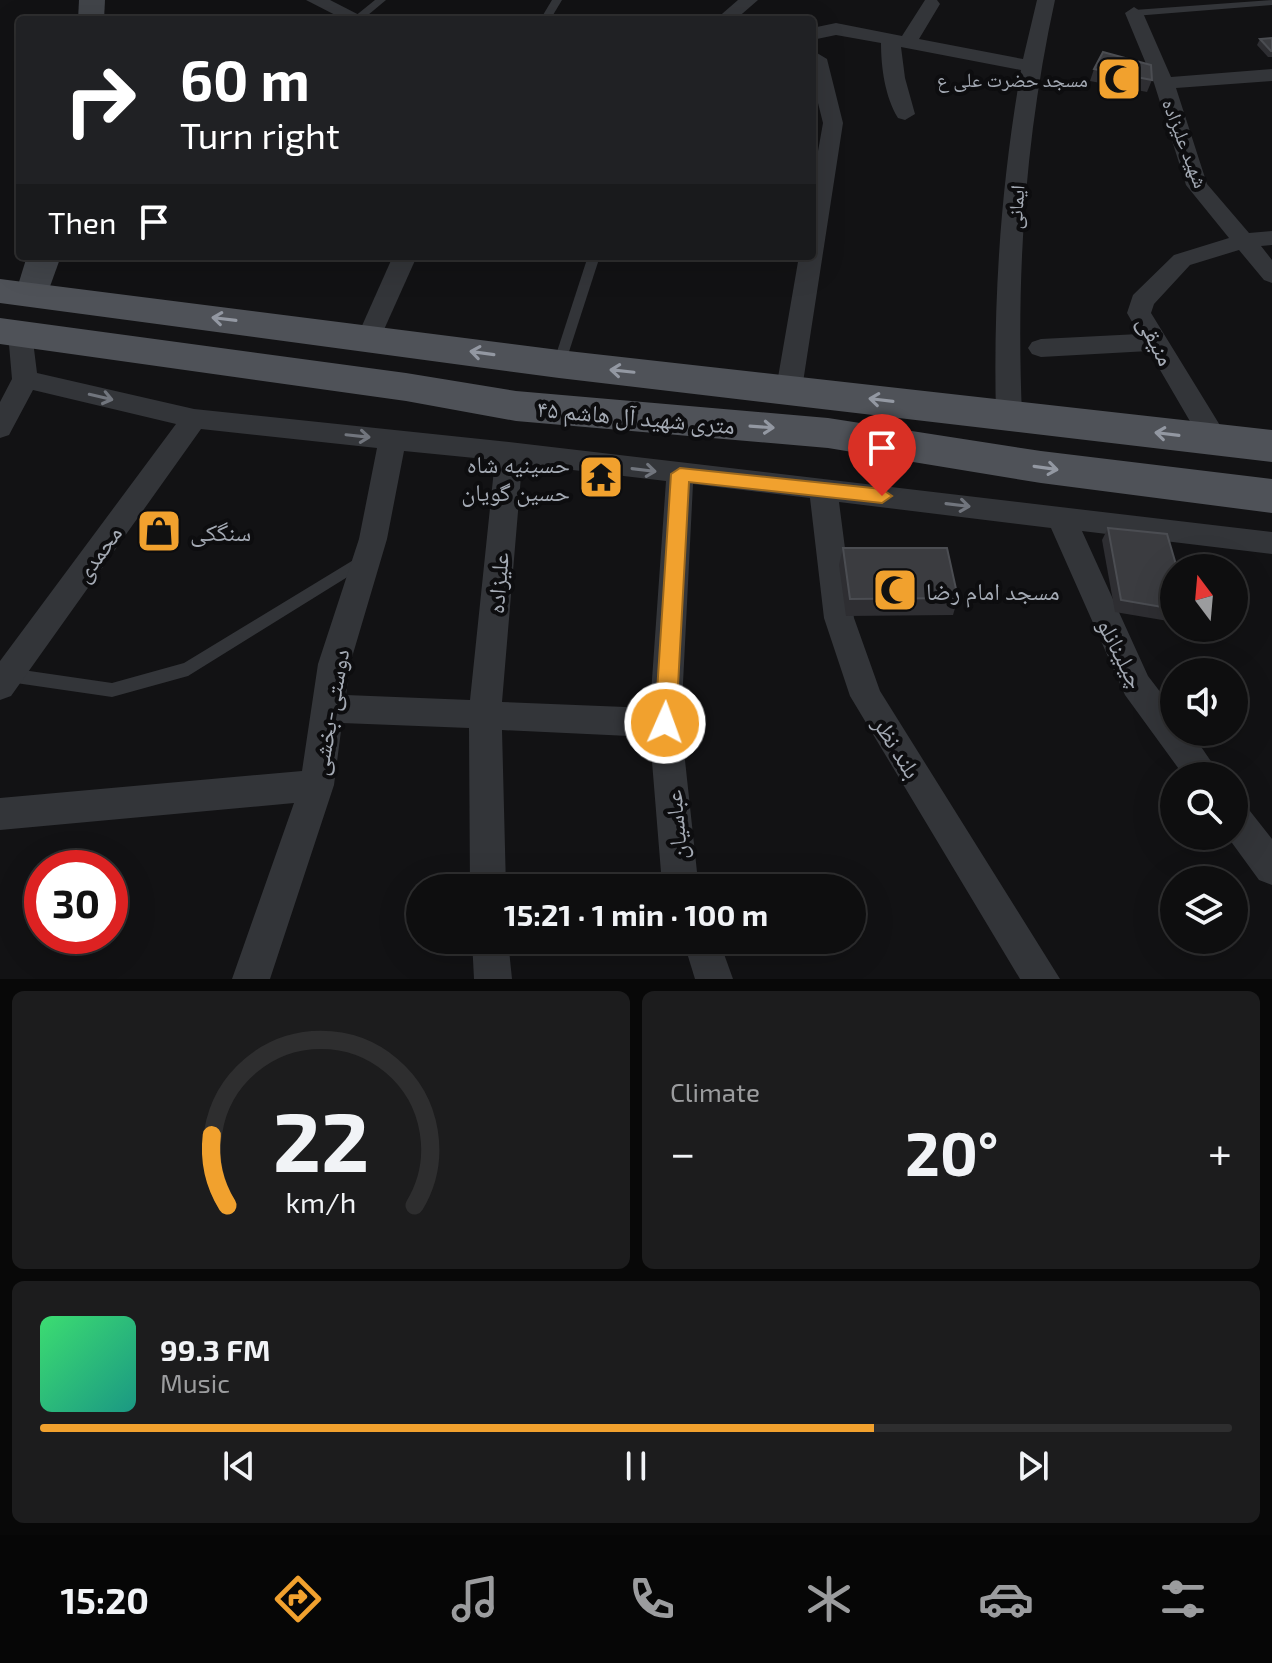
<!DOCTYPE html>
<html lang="en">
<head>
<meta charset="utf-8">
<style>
	body { margin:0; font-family:"Exo 2","Noto Naskh Arabic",sans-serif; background:#1c1c1d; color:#f1f3f6; height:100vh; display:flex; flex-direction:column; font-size:30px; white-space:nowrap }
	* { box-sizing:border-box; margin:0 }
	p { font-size:26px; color:#9b9c9e }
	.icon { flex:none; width:44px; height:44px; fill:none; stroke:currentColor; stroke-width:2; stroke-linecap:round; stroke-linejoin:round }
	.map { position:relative; height:979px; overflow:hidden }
	.sheet { display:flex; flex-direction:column; gap:12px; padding:12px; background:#080808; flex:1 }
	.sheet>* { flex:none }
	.top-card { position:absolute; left:16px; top:16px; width:800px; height:244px; border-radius:8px; box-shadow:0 8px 32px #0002,0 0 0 2px #2e2e2f; background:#202124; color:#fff; overflow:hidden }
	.needle { width:52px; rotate:344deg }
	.buttons { position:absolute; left:1160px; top:554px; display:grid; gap:16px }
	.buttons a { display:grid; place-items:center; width:88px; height:88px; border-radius:50%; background:#0e0e0f; box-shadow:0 8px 32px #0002,0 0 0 2px #2e2e2f; font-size:40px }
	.speed { position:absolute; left:24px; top:850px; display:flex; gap:16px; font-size:40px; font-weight:700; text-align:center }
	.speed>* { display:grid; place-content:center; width:104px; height:104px; border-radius:50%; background:#0e0e0f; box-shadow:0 8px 32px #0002,0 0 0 2px #2e2e2f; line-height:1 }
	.speed .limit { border:12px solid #d22; background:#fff; color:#111 }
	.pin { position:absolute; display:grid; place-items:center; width:68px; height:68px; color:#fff; margin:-82px -34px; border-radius:50% 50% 50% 0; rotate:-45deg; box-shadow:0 0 8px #0007 }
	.pin .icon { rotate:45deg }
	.me { position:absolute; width:88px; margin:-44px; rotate:2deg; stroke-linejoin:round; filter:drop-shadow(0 0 6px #0008) }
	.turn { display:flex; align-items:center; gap:28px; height:168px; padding:0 32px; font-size:36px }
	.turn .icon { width:104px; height:104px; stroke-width:2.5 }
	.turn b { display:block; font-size:56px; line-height:68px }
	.then { display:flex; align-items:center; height:76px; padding:0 32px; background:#0003; gap:16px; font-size:30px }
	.big { font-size:60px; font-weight:700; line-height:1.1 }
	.sheet .tile { flex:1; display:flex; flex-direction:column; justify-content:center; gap:12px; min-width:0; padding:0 28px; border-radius:12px; background:#1c1c1d }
	.sheet .dial { align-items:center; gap:0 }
	.dial svg { height:208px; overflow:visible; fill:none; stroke:#2e2e2f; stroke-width:7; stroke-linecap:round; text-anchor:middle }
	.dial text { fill:#f1f3f6; stroke:none }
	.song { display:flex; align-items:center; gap:24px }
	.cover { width:96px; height:96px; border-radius:12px; background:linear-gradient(135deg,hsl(140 70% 55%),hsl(170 70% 35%)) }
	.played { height:8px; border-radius:4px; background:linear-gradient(90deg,#f1a12e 70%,#2e2e2f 70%) }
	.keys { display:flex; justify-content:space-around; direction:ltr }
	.heat { display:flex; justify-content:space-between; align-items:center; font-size:44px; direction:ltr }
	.sheet .tiles { flex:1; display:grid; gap:12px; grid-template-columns:1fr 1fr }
	.tile:last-child { grid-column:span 2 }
	.trip { position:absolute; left:406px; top:874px; width:460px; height:80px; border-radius:40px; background:#0e0e0f; box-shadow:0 8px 32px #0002,0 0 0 2px #2e2e2f; font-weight:700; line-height:80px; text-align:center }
	.menu { display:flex; height:128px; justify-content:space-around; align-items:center; background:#060606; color:#9b9c9e }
	.menu .icon { width:56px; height:56px }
	.menu .current { color:#f1a12e }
	.menu b { font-size:36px; color:#f1f3f6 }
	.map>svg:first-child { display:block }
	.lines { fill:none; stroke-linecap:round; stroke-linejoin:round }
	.lane { fill:#333539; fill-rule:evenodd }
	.street { fill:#333539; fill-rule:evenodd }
	.secondary { fill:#414449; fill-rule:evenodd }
	.primary { fill:#4f5258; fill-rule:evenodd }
	.wall { fill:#2e2e32 }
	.building { fill:#3b3c40; stroke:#4b4d52; stroke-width:2 }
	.oneway { stroke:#9398a2 }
	.oneway2 { stroke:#71757d }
	.route { fill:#f1a12e; stroke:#9d691e; stroke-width:2 }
	.labels { text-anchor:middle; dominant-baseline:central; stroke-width:8; stroke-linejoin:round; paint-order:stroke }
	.far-poi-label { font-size:20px; fill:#a4aab4; stroke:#0d0d0f; text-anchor:end }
	.far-street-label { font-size:20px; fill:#a4aab4; stroke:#0d0d0f }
	.street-label { font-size:24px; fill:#a4aab4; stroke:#0d0d0f }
	.poi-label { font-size:24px; fill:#a4aab4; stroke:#0d0d0f; text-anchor:start }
</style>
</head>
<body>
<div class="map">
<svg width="1272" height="979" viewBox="0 0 1272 979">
	<rect width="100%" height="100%" fill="#121214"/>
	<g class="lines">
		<!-- lane -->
		<g class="lane">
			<path d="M375,0H386L362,20H353L354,17Z"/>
			<path d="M552,0H562L550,20H540Z"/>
			<path d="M1272,0V5L1134,16L1129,13L1134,10Z"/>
			<path d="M588,256H600L565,364L559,368L553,364Z"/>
			<path d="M365,553L370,555L372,559L370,563L188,676L112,697L9,682L3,680L1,675L3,670L9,668L112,683L184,663Z"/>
		</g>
		<!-- street -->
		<g class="street">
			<path d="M306,0H330L369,20H345Z"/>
			<path d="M738,0H758L735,20H715Z"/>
			<path d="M925,0H937L940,4L919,39L1023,59L1037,0H1055C1025,137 1016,275 1022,415L1018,422L1009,424L1000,422L996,415C993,299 1001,184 1021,70L901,47L905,78L915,114L905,120L898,118C885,97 881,67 881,43L836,35L812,40V28L836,23L902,36Z"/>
			<path d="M1134,7L1143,13L1171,77L1272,69V81L1176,88L1207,184L1249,233L1272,231V245L1261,246L1272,260V283L1264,280L1239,250L1190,265L1154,304L1151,313L1229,440L1225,447L1215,450L1205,447L1149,351L1041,357L1032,354L1028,348L1032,342L1041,339L1139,334L1127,313L1133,295L1174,255L1229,238L1186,185L1154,83L1125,13Z"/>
			<path d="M817,53L827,59L843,123L802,389L798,395L789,398L780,395L776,389L799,256H812V185L823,123L812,79V54Z"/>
			<path d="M393,256H417L378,343L369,345L360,343L357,337Z"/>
			<path d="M20,325L29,327L32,333L37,373L194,409L509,442L1272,532V554L1082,531L1148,676L1174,710V732H1191L1221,776H1184L1125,695L1051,528L839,502L854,618L880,691L1060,979H1020L850,696L824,618L810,498L693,484L681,723L697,872L702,888H666L661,872L650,737L502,730L506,888H470L469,728L342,723L334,785L270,979H232L294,803L0,830V798L302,771L318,664L359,539L377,448L201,429L11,696L0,700V661L176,424L33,390L9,435L0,438V402L12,379L8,333L11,327ZM404,451L495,460L470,700L346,695L350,664L387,539ZM522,464L666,481L650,708L502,702Z"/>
			<path d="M1234,801L1246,806L1272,839V885L1259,880L1227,836H1234Z"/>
			<path d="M472,940H508L512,979H474Z"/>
			<path d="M683,940H719L733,979H695Z"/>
		</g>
		<!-- secondary -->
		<g class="secondary">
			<path d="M79,0H105L104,20H78Z"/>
			<path d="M27,256H61L44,303L32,306L20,303L15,295Z"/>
		</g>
		<!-- primary -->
		<g class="primary">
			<path d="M0,279L559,350L1272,430V462L559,378L0,303Z"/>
			<path d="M0,318L406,373L516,391L828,418L1041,451L1272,479V513L1041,483L828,448L516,421L406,401L0,344Z"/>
		</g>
	</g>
	<!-- wall -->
	<g class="wall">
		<path d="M1272,38V57H1268L1257,45L1260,39Z"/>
		<path d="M1094,69L1152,80L1147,92L1090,81Z"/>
		<path d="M1108,528L1174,568V622L1115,612L1102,540Z"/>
		<path d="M843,548L958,598L953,615L846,616L839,565Z"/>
	</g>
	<!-- building -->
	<g class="building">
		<path d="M1272,38V51H1271L1260,39Z"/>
		<path d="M1103,52L1151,65L1152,80L1094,69Z"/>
		<path d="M1108,528L1167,534L1177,568H1174V609L1121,600Z"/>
		<path d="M843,548H947L958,598L850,599Z"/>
	</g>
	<!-- one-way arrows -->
	<defs><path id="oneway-shaft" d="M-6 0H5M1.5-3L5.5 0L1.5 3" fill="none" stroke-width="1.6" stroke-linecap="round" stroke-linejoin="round" transform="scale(2)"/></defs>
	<g class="oneway">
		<use href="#oneway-shaft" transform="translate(224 319) rotate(-173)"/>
		<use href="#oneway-shaft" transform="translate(482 353) rotate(-172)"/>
		<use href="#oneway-shaft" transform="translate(622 371) rotate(-174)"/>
		<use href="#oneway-shaft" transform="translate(881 400) rotate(-173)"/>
		<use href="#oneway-shaft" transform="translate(762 427) rotate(4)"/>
		<use href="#oneway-shaft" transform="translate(1167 434) rotate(-173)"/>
		<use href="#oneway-shaft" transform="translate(1046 468) rotate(8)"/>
	</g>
	<g class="oneway2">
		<use href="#oneway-shaft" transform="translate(101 397) rotate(13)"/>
		<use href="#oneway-shaft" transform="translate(358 436) rotate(6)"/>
		<use href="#oneway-shaft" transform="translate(644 470) rotate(7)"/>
		<use href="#oneway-shaft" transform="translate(958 505) rotate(7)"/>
	</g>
	<!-- route -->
	<path class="route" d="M680,468L882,489L892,496L882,503L689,482L676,723L673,730L665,733L658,730L655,723L671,474Z"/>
	<!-- icons -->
	<defs>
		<g id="mosque-square" transform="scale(2.3)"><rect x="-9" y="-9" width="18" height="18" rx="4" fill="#f1a12e" stroke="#0d0d0f"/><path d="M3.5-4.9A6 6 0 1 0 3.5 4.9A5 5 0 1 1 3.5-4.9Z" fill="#111"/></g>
		<g id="temple-square" transform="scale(2.3)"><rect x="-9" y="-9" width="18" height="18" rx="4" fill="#f1a12e" stroke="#0d0d0f"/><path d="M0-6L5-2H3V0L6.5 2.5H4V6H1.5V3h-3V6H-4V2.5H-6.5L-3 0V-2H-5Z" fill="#111"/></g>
		<g id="shop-square" transform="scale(2.3)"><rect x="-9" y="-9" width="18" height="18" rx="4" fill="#f1a12e" stroke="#0d0d0f"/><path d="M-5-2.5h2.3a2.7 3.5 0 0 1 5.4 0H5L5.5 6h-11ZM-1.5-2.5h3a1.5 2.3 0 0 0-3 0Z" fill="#111"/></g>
	</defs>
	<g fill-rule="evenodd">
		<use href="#mosque-square" x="1119" y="79"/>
		<use href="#temple-square" x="601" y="477"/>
		<use href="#shop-square" x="159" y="531"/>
		<use href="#mosque-square" x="895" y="590"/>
	</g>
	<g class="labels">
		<!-- far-poi labels -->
		<g class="far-poi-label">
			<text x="1088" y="79">مسجد حضرت علی ع</text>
		</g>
		<!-- far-street labels -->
		<g class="far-street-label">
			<text transform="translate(1186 143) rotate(69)">شهید علیزاده</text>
			<text transform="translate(1015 207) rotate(-86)">ایمانی</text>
		</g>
		<!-- street labels -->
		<g class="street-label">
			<text transform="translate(1157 340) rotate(63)">منیقی</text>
			<text transform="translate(636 416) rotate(5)">۴۵ متری شهید آل هاشم</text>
			<text transform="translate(97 553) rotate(-54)">محمدی</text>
			<text transform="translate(497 583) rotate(-85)">علیزاده</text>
			<text transform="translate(1122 653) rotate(63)">چیلینانلو</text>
			<text transform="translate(329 712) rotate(-80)">دوستی-بخشی</text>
			<text transform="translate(898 747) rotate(58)">بلند نظر</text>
			<text transform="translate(675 825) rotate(-95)">عباسیان</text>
		</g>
		<!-- poi labels -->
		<g class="poi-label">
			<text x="570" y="463" text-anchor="end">حسینیه شاه<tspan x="570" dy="28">حسین گویان</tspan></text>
			<text x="190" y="531">سنگکی</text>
			<text x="926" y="590">مسجد امام رضا</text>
		</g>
	</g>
</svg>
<div class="buttons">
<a><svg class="needle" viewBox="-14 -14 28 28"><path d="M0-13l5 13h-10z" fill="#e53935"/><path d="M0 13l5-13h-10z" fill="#9b9c9e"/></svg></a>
<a><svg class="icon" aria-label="sound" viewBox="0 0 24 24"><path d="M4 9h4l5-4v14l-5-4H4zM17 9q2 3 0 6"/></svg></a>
<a><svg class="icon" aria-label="search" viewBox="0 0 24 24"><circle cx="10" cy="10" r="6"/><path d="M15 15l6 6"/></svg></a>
<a><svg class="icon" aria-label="layers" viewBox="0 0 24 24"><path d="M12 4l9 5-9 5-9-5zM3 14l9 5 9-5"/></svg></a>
</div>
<div class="speed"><div class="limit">30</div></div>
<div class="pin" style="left:882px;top:496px;background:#d93025"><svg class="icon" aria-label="arrive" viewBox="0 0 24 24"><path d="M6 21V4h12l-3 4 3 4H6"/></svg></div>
<svg class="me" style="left:665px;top:723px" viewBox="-20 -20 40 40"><circle r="17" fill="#f1a12e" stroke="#fff" stroke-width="3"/><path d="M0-11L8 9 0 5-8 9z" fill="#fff"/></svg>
<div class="trip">15:21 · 1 min · 100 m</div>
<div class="top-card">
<div class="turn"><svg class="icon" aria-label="right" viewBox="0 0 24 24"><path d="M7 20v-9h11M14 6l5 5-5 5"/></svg><div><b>60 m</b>Turn right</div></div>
<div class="then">Then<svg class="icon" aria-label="arrive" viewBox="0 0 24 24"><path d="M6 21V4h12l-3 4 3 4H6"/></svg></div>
</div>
</div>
<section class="sheet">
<div class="tiles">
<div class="tile dial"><svg viewBox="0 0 100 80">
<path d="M14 69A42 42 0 1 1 86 69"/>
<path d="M14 69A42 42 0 0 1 8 42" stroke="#f1a12e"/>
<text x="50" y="56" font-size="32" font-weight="700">22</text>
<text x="50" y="72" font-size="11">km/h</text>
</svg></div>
<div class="tile"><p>Climate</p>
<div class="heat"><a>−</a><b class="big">20°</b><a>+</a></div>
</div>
<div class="tile">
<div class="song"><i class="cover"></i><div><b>99.3 FM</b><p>Music</p></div></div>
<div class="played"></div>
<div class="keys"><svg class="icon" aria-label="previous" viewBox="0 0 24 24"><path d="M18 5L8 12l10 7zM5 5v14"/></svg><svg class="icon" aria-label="pause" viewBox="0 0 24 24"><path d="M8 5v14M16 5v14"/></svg><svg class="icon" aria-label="next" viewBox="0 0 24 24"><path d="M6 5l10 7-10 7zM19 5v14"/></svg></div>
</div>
</div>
</section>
<nav class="menu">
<b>15:20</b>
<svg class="icon current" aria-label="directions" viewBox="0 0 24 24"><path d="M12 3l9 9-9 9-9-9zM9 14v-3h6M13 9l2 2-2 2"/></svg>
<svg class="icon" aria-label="music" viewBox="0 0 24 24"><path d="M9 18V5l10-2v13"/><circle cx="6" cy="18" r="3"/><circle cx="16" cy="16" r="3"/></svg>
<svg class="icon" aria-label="phone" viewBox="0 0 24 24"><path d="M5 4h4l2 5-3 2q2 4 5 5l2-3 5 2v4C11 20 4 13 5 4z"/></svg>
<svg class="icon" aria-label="climate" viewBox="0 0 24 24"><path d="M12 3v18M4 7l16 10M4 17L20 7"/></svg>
<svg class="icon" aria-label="car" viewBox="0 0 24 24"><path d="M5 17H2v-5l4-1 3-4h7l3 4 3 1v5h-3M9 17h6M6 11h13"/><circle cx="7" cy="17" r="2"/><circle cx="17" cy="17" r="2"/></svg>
<svg class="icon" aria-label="filters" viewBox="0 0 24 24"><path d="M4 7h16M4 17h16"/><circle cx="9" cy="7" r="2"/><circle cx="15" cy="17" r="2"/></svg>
</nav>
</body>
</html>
